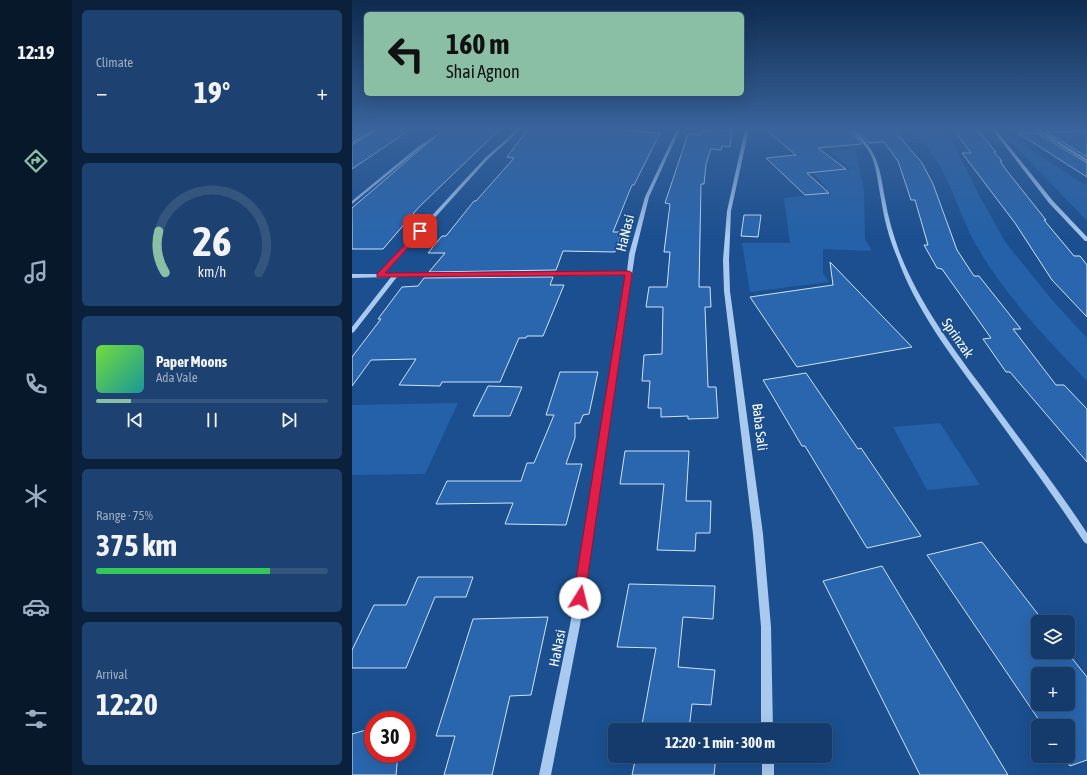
<!DOCTYPE html>
<html lang="en">
<head>
<meta charset="utf-8">
<style>
	body { margin:0; font-family:"Asap Condensed",sans-serif; background:#1d4271; color:#f1f3f6; height:100vh; display:flex; flex-direction:column; font-size:15px; white-space:nowrap }
	* { box-sizing:border-box; margin:0 }
	p { font-size:13px; color:#9dadc1 }
	.icon { flex:none; width:22px; height:22px; fill:none; stroke:currentColor; stroke-width:2; stroke-linecap:round; stroke-linejoin:round }
	.map { position:relative; flex:1; overflow:hidden }
	.sheet { display:flex; flex-direction:column; gap:10px; padding:10px; background:#0b203b; width:280px }
	.sheet>* { flex:none }
	.top-card { position:absolute; left:12px; top:12px; width:380px; height:84px; border-radius:6px; box-shadow:0 4px 16px #0002,0 0 0 1px #33557e; background:#8abfa5; color:#111; overflow:hidden }
	.buttons { position:absolute; left:679px; top:615px; display:grid; gap:8px }
	.buttons a { display:grid; place-items:center; width:44px; height:44px; border-radius:6px; background:#143b6b; box-shadow:0 4px 16px #0002,0 0 0 1px #33557e; font-size:20px }
	.speed { position:absolute; left:12px; top:711px; display:flex; gap:8px; font-size:20px; font-weight:700; text-align:center }
	.speed>* { display:grid; place-content:center; width:52px; height:52px; border-radius:50%; background:#143b6b; box-shadow:0 4px 16px #0002,0 0 0 1px #33557e; line-height:1 }
	.speed .limit { border:6px solid #d22; background:#fff; color:#111 }
	.pin { position:absolute; display:grid; place-items:center; width:34px; height:34px; color:#fff; margin:-17px; border-radius:8px; box-shadow:0 2px 6px #0006 }
	.me { position:absolute; width:44px; margin:-22px; rotate:9deg; stroke-linejoin:round; filter:drop-shadow(0 0 3px #0008) }
	.turn { display:flex; align-items:center; gap:14px; height:84px; padding:0 16px; font-size:18px }
	.turn .icon { width:52px; height:52px; stroke-width:2.5 }
	.turn b { display:block; font-size:28px; line-height:34px }
	.big { font-size:30px; font-weight:700; line-height:1.1 }
	.sheet .widget { flex:1; display:flex; flex-direction:column; justify-content:center; gap:6px; min-width:0; padding:0 14px; border-radius:6px; background:#1d4271 }
	.sheet .dial { align-items:center; gap:0 }
	.dial svg { height:104px; overflow:visible; fill:none; stroke:#33557e; stroke-width:7; stroke-linecap:round; text-anchor:middle }
	.dial text { fill:#f1f3f6; stroke:none }
	.song { display:flex; align-items:center; gap:12px }
	.cover { width:48px; height:48px; border-radius:6px; background:linear-gradient(135deg,hsl(100 70% 55%),hsl(180 70% 35%)) }
	.played { height:4px; border-radius:2px; background:linear-gradient(90deg,#8abfa5 15%,#33557e 15%) }
	.keys { display:flex; justify-content:space-around; direction:ltr }
	.heat { display:flex; justify-content:space-between; align-items:center; font-size:22px; direction:ltr }
	.charge { height:6px; border-radius:3px; background:linear-gradient(90deg,#34c759 75%,#33557e 0) }
	.trip { position:absolute; left:256px; top:723px; width:224px; height:40px; border-radius:6px; background:#143b6b; box-shadow:0 4px 16px #0002,0 0 0 1px #33557e; font-weight:700; line-height:40px; text-align:center }
	main { display:flex; flex:1; min-height:0 }
	.dock { display:flex; flex-direction:column; width:72px; justify-content:space-around; align-items:center; background:#08182b; color:#9dadc1 }
	.dock .icon { width:28px; height:28px }
	.dock .on { color:#8abfa5 }
	.dock b { font-size:18px; color:#f1f3f6 }
	.map>svg:first-child { display:block }
	.green { fill:#2461a8 }
	.lines { fill:none; stroke-linecap:round; stroke-linejoin:round }
	.stream { fill:#9cc4f0; fill-rule:evenodd }
	.building { fill:#2a66ad; stroke:#cfe3fa; fill-rule:evenodd }
	.minor { fill:#a9c9ee; fill-rule:evenodd }
	.route { fill:#e11d48; stroke:#92132f }
	.labels { text-anchor:middle; dominant-baseline:central; stroke-width:4; stroke-linejoin:round; paint-order:stroke }
	.street-label { font-size:14px; fill:#fff; stroke:#1b4f8f }
</style>
</head>
<body>
<main>
<nav class="dock">
<b>12:19</b>
<svg class="icon on" aria-label="directions" viewBox="0 0 24 24"><path d="M12 3l9 9-9 9-9-9zM9 14v-3h6M13 9l2 2-2 2"/></svg>
<svg class="icon" aria-label="music" viewBox="0 0 24 24"><path d="M9 18V5l10-2v13"/><circle cx="6" cy="18" r="3"/><circle cx="16" cy="16" r="3"/></svg>
<svg class="icon" aria-label="phone" viewBox="0 0 24 24"><path d="M5 4h4l2 5-3 2q2 4 5 5l2-3 5 2v4C11 20 4 13 5 4z"/></svg>
<svg class="icon" aria-label="climate" viewBox="0 0 24 24"><path d="M12 3v18M4 7l16 10M4 17L20 7"/></svg>
<svg class="icon" aria-label="car" viewBox="0 0 24 24"><path d="M5 17H2v-5l4-1 3-4h7l3 4 3 1v5h-3M9 17h6M6 11h13"/><circle cx="7" cy="17" r="2"/><circle cx="17" cy="17" r="2"/></svg>
<svg class="icon" aria-label="filters" viewBox="0 0 24 24"><path d="M4 7h16M4 17h16"/><circle cx="9" cy="7" r="2"/><circle cx="15" cy="17" r="2"/></svg>
</nav>
<section class="sheet">
<div class="widget"><p>Climate</p>
<div class="heat"><a>−</a><b class="big">19°</b><a>+</a></div>
</div>
<div class="widget dial"><svg viewBox="0 0 100 80">
<path d="M14 69A42 42 0 1 1 86 69"/>
<path d="M14 69A42 42 0 0 1 9 37" stroke="#8abfa5"/>
<text x="50" y="56" font-size="32" font-weight="700">26</text>
<text x="50" y="72" font-size="11">km/h</text>
</svg></div>
<div class="widget">
<div class="song"><i class="cover"></i><div><b>Paper Moons</b><p>Ada Vale</p></div></div>
<div class="played"></div>
<div class="keys"><svg class="icon" aria-label="previous" viewBox="0 0 24 24"><path d="M18 5L8 12l10 7zM5 5v14"/></svg><svg class="icon" aria-label="pause" viewBox="0 0 24 24"><path d="M8 5v14M16 5v14"/></svg><svg class="icon" aria-label="next" viewBox="0 0 24 24"><path d="M6 5l10 7-10 7zM19 5v14"/></svg></div>
</div>
<div class="widget"><p>Range · 75%</p><b class="big">375 km</b><div class="charge"></div></div>
<div class="widget"><p>Arrival</p><b class="big">12:20</b></div>
</section>
<div class="map">
<svg width="735" height="775" viewBox="0 0 735 775">
	<rect width="100%" height="100%" fill="#1b4f8f"/>
	<!-- green -->
	<g class="green">
		<path d="M555,129H591L599,138L627,195L654,243L701,301L735,338V381C696,340 656,299 627,250C602,209 597,158 555,129Z"/>
		<path d="M646,129L735,186V221Z"/>
		<path d="M503,149L512,190L513,239L520,251L471,249V273L477,282L398,292L390,243H438L432,198L479,193L461,173L499,169L479,152Z"/>
		<path d="M106,403L73,474L0,475V405Z"/>
		<path d="M588,423L628,485L575,490L541,427Z"/>
	</g>
	<g class="lines">
		<!-- stream -->
		<path class="stream" d="M86,134L88,135L69,148L0,204V201L67,146Z"/>
	</g>
	<!-- building -->
	<g class="building">
		<path d="M0,129H17L0,140Z"/>
		<path d="M26,129H59L0,169V145Z"/>
		<path d="M92,129H148L67,207L31,249H0V208Z"/>
		<path d="M176,129H260L308,133L282,185H280L261,232H270L263,252L211,251L204,270L77,272L93,253H76L90,236H94L122,201H124L162,158L155,157Z"/>
		<path d="M360,129L380,131L378,147L370,146L369,150L359,149L354,164L352,184H349L347,287H358L359,307H353L356,387H364L366,418L336,419V416L309,417V408H296L298,381H290L292,355L310,354L311,307H294L297,287H315L318,252H312L318,204L313,203L336,134L348,135L350,131H359Z"/>
		<path d="M413,129H497L510,144L466,148L494,169L455,173L477,193L453,195L414,158L444,155Z"/>
		<path d="M504,129H541L570,163L581,184L605,250L622,276H627L669,329H661L704,385H712L735,409V462L658,372H654L631,339L639,338L590,269L585,268L572,245H576L563,200H559L546,161L532,142L517,143Z"/>
		<path d="M601,129H625L644,152H642L650,161H648L655,171L694,220H692L722,256H728L735,265V317L700,280L663,223L610,153H619Z"/>
		<path d="M735,131V157L694,132Z"/>
		<path d="M666,133H685L735,163V177Z"/>
		<path d="M392,215H409L406,237L389,236Z"/>
		<path d="M478,262L560,347L445,367L398,297L481,285Z"/>
		<path d="M201,277L198,285H212L191,336H175L174,338H167L148,382H90L88,386L47,385L64,359L19,360L0,386V357L29,319H26L50,287L66,286L72,278Z"/>
		<path d="M208,372H246L237,414L231,415L228,423H223V438L214,464H230L214,525L153,524L161,503L84,504L95,481H169L175,463H182L202,415H194Z"/>
		<path d="M454,373L506,449L509,448L569,536L515,548L453,446H450L411,380Z"/>
		<path d="M136,386L170,387L158,416H121Z"/>
		<path d="M273,451H337L334,501H359L358,533H344L343,551L305,550L312,484H268Z"/>
		<path d="M630,542L692,622H686V652H715L735,677V760L718,766L712,756H716V726H691L575,555ZM686,674H716V704H686Z"/>
		<path d="M530,566L656,775H568L471,581Z"/>
		<path d="M66,577H121L114,597H83L54,668H0V650L22,605H54Z"/>
		<path d="M277,584L363,586L361,619L331,617L326,667L363,670L359,705L340,704L337,730H289L304,648L265,647Z"/>
		<path d="M196,617L179,695L158,696L140,775H92L103,736H84L121,619Z"/>
		<path d="M21,728V754H46L44,775H0V734Z"/>
		<path d="M284,756H364L362,775H280Z"/>
	</g>
	<g class="lines">
		<!-- minor -->
		<g class="minor">
			<path d="M21,129H25L0,144V142Z"/>
			<path d="M166,129H169L135,160L32,274L275,271L277,254L293,197L325,129H328L297,197L283,254L228,625L199,775H187L218,625L274,275L45,277L2,332L0,333V327L39,277L0,278V274H26L133,158Z"/>
			<path d="M393,129H397L379,211L377,260L378,291L411,534L419,627L421,730H409V627L401,534L372,291L371,260L375,211Z"/>
			<path d="M498,129H501C510,137 517,145 522,155C529,169 530,184 533,199C536,217 541,234 547,251C567,303 600,347 632,390C663,433 695,474 725,518L735,533V544L732,542C700,493 665,446 631,399C598,354 564,310 545,257C537,238 532,219 529,199C526,184 525,169 519,155C513,145 506,137 498,129Z"/>
			<path d="M640,129H643L701,201L735,237V241H733L697,203Z"/>
			<path d="M682,129H686L735,159V162Z"/>
			<rect x="410" y="756" width="12" height="19"/>
		</g>
	</g>
	<!-- sky -->
	<linearGradient id="sky" x2="0" y2="1"><stop stop-color="#0f2b4f"/><stop offset="0.54" stop-color="#39639b"/><stop offset="1" stop-color="#39639b" stop-opacity="0"/></linearGradient>
	<rect width="735" height="238" fill="url(#sky)"/>
	<!-- route -->
	<path class="route" d="M68,229L71,231L70,232L33,273L277,271L280,273L232,602L228,603L223,602L221,598L273,275L25,277V274Z"/>
	<g class="labels">
		<!-- street labels -->
		<g class="street-label">
			<text transform="translate(273 233) rotate(-76)">HaNasi</text>
			<text transform="translate(606 338) rotate(55)">Sprinzak</text>
			<text transform="translate(408 427) rotate(83)">Baba Sali</text>
			<text transform="translate(205 648) rotate(-79)">HaNasi</text>
		</g>
	</g>
</svg>
<div class="buttons">
<a><svg class="icon" aria-label="layers" viewBox="0 0 24 24"><path d="M12 4l9 5-9 5-9-5zM3 14l9 5 9-5"/></svg></a>
<a>+</a>
<a>−</a>
</div>
<div class="speed"><div class="limit">30</div></div>
<div class="pin" style="left:68px;top:231px;background:#d93025"><svg class="icon" aria-label="arrive" viewBox="0 0 24 24"><path d="M6 21V4h12l-3 4 3 4H6"/></svg></div>
<svg class="me" style="left:228px;top:598px" viewBox="-20 -20 40 40"><circle r="19" fill="#fff"/><path d="M0-13L10 11 0 6-10 11z" fill="#e11d48"/></svg>
<div class="trip">12:20 · 1 min · 300 m</div>
<div class="top-card">
<div class="turn"><svg class="icon" aria-label="left" viewBox="0 0 24 24"><path d="M17 20v-9H6M10 6l-5 5 5 5"/></svg><div><b>160 m</b>Shai Agnon</div></div>
</div>
</div>
</main>
</body>
</html>
